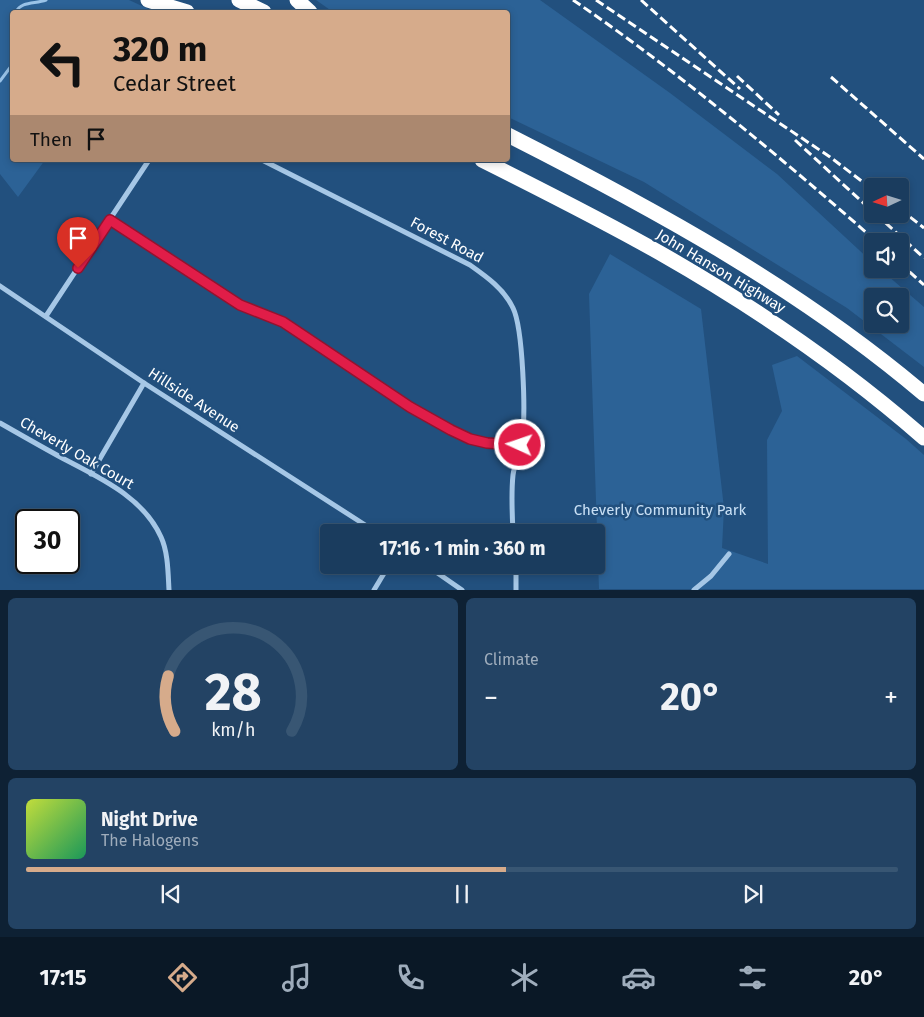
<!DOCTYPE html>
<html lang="en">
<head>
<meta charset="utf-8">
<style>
	body { margin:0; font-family:"Fira Sans",sans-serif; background:#234364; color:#f1f3f6; height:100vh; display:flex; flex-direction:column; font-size:19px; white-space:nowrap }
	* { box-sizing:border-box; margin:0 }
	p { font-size:16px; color:#9fadbc }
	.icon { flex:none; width:28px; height:28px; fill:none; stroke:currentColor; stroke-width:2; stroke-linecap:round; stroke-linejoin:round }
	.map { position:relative; height:590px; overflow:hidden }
	.sheet { display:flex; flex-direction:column; gap:8px; padding:8px; background:#0e2134; flex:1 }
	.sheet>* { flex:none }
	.banner { position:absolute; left:10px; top:10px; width:500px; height:152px; border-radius:5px; box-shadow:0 2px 8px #0003,0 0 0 1px #385673; background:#d6ab8b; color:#111; overflow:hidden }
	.needle { width:32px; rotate:266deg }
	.tools { position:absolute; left:864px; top:178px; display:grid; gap:10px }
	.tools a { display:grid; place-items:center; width:45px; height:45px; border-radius:5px; background:#1a3c5e; box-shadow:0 2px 8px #0003,0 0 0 1px #385673; font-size:25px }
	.speed { position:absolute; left:15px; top:509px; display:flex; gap:10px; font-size:25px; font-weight:700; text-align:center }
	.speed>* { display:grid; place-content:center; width:65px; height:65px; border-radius:50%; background:#1a3c5e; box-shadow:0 2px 8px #0003,0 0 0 1px #385673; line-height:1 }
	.speed .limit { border:2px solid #111; border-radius:8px; background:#fff; color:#111 }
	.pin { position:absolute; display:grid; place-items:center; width:42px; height:42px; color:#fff; margin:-51px -21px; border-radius:50% 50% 50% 0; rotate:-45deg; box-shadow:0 0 5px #0007 }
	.pin .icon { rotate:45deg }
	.me { position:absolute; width:55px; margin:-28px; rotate:273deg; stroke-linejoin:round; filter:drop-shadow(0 0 4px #0008) }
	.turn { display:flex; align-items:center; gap:18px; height:105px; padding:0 20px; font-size:22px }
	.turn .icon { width:65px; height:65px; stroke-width:2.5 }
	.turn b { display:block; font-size:35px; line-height:42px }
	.then { display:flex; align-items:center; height:48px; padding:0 20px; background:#0003; gap:10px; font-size:19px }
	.big { font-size:38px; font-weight:700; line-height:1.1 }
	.sheet .tile { flex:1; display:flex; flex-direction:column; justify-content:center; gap:8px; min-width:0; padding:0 18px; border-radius:8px; background:#234364 }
	.sheet .dial { align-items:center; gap:0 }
	.dial svg { height:130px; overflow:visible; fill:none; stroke:#385673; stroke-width:7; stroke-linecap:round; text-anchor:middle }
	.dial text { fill:#f1f3f6; stroke:none }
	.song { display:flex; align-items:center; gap:15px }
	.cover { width:60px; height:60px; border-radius:8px; background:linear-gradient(135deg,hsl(70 70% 55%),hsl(150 70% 35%)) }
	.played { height:5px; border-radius:2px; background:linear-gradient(90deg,#d6ab8b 55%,#385673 55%) }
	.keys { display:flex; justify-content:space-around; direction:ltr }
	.heat { display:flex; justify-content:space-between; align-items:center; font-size:28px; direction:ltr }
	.sheet .tiles { flex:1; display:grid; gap:8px; grid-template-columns:1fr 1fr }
	.tile:last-child { grid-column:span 2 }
	.trip { position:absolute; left:320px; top:524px; width:285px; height:50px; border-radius:5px; background:#1a3c5e; box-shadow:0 2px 8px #0003,0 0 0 1px #385673; font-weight:700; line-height:50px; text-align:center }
	.tabs { display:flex; height:80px; justify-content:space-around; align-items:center; background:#0a1826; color:#9fadbc }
	.tabs .icon { width:35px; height:35px }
	.tabs .active { color:#d6ab8b }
	.tabs b { font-size:22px; color:#f1f3f6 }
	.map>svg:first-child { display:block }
	.green { fill:#2c6296; fill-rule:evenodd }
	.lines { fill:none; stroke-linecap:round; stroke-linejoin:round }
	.stream { stroke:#9ac3e8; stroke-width:3 }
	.minor { stroke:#a6c7e6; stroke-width:5 }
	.motorway { stroke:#fff; stroke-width:15 }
	.rail { stroke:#fff; stroke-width:3; stroke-dasharray:9 4; stroke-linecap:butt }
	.route-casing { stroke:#92132f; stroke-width:12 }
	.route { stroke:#e11d48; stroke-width:9 }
	.labels { text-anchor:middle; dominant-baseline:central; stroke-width:5; stroke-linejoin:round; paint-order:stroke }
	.street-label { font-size:15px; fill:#fff; stroke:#22507e }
	.park-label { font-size:15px; fill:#c9e0f5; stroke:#22507e }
</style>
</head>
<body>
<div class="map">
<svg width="924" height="590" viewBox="0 0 924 590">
	<rect width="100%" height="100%" fill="#22507e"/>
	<!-- green -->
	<g class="green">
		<path d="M0,0H129L155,12H12V160H45L18,197L0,174Z"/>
		<path d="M316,0H540L670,93L777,174L872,262V269H880L924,307V367L847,308L644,182L508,117V12H333ZM900,296V324H872V296Z"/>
		<path d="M610,254L701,309L724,508L722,548L768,564L767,440L782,411L772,365L797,356L906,439L924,455V589H599L589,294Z"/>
	</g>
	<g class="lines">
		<!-- stream -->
		<g class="stream">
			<path d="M16,12C21,1 35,4 46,0"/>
			<path d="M0,81L12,65"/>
		</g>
		<!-- minor -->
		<g class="minor">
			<path d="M262,160L470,265C487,277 504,289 513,308C523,328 526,415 522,438C520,450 515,462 513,475C511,494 512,513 513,532"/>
			<path d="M110,220L241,305L269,316L298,332L410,407L451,430L470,439L487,443L520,445"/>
			<path d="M0,286L144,383L376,532"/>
			<path d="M46,316L149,160"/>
			<path d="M0,423C21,435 42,447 64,459C100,478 143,497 161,537C168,552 168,572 169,590"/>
			<path d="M91,474L144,383"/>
			<path d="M426,565L462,590"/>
			<path d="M516,565V590"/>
			<path d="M374,590L389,565"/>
			<path d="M694,590L711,576L729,554"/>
		</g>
		<!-- motorway -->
		<g class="motorway">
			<path d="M148,0L187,12"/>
			<path d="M239,0L264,12"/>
			<path d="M297,0L310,12"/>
			<path d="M508,135C654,209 799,288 924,394"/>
			<path d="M482,160C542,190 602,220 660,253C753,306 843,367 924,438"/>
		</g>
		<!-- rail -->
		<g class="rail">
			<path d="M573,0C680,73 779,156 876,241"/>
			<path d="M596,0L830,157L872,189"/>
			<path d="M641,0L740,89"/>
			<path d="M737,76L779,115"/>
			<path d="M831,77L924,159"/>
			<path d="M795,140L872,211"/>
			<path d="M900,209L924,228"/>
			<path d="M876,214L924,258"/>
			<path d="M900,263L924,285"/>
		</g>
	</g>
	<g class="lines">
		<!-- route casing -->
		<g class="route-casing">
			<path id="route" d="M78,268L110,220L240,305L283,322L298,332L410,407L451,430L470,439L487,443L520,445"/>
		</g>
		<!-- route -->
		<use href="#route" class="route"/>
	</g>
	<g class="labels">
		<!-- street labels -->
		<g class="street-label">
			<text transform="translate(447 240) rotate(28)">Forest Road</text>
			<text transform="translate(721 271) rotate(31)">John Hanson Highway</text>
			<text transform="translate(194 400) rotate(33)">Hillside Avenue</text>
			<text transform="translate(77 453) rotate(30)">Cheverly Oak Court</text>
		</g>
		<!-- park labels -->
		<g class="park-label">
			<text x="660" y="510">Cheverly Community Park</text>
		</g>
	</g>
</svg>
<div class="tools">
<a><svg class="needle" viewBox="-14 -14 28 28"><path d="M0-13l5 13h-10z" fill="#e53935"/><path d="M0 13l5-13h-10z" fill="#9fadbc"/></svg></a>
<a><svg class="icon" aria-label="sound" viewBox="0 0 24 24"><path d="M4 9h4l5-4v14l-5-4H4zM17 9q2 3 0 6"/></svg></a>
<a><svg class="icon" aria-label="search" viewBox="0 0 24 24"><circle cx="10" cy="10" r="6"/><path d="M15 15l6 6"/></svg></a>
</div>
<div class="speed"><div class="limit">30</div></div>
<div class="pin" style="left:78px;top:268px;background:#d93025"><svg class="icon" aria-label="arrive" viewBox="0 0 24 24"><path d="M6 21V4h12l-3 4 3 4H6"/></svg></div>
<svg class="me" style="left:520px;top:445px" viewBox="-20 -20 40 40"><circle r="17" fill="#e11d48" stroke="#fff" stroke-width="3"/><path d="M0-11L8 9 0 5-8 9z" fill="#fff"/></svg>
<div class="trip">17:16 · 1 min · 360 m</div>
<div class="banner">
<div class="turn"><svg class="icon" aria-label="left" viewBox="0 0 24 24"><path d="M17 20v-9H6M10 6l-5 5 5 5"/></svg><div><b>320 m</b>Cedar Street</div></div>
<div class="then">Then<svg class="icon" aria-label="arrive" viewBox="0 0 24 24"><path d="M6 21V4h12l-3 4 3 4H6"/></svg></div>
</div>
</div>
<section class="sheet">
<div class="tiles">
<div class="tile dial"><svg viewBox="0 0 100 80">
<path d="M14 69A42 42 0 1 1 86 69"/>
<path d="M14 69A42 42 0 0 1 10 35" stroke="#d6ab8b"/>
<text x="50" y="56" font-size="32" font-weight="700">28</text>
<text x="50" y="72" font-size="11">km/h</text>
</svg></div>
<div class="tile"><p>Climate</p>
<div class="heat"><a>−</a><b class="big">20°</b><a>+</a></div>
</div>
<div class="tile">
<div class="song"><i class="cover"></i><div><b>Night Drive</b><p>The Halogens</p></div></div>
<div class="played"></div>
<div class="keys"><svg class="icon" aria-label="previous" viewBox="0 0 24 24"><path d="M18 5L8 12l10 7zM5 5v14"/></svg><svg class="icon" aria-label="pause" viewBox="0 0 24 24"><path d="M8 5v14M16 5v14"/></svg><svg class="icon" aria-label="next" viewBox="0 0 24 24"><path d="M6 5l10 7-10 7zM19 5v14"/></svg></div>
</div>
</div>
</section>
<nav class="tabs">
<b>17:15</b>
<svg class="icon active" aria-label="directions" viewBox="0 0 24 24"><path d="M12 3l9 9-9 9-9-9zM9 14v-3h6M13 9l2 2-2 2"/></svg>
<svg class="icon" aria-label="music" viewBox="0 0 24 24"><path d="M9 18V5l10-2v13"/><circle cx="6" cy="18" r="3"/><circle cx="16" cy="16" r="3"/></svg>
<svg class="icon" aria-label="phone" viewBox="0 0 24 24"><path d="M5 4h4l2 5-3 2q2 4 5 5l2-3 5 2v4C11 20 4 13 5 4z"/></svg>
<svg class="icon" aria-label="climate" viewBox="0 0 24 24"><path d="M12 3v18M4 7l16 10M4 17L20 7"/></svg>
<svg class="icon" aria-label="car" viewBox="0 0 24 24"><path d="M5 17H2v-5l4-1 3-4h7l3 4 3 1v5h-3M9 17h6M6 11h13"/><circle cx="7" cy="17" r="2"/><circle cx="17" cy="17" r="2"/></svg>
<svg class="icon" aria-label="filters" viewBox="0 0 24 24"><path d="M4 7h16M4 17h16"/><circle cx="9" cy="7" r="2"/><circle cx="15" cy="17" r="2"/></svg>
<b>20°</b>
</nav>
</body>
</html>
